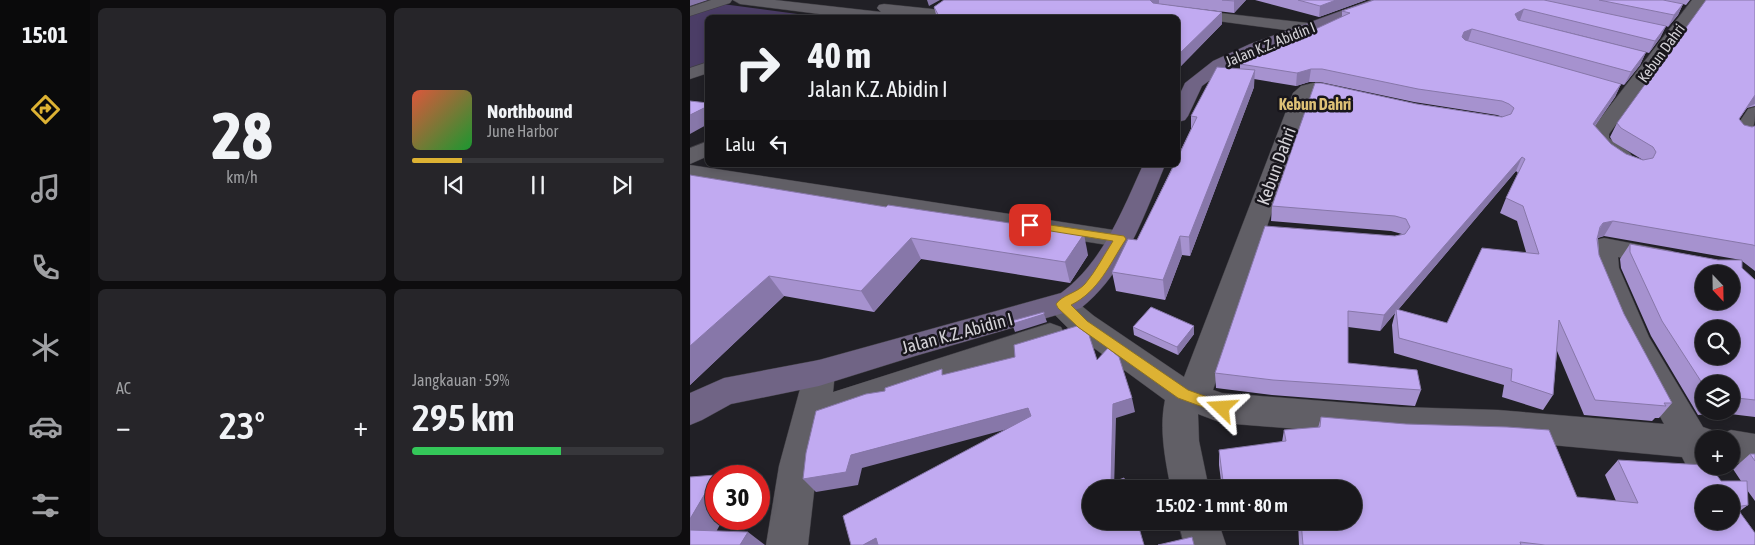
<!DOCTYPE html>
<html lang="id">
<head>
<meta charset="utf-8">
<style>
	body { margin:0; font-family:"Asap Condensed",sans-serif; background:#262529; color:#f1f3f6; height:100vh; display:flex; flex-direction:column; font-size:19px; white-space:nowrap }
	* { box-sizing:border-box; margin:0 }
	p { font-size:16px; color:#9fa0a3 }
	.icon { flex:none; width:28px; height:28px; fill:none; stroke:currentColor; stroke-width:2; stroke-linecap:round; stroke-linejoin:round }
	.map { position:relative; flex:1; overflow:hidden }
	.panel { display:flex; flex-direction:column; gap:8px; padding:8px; background:#0e0d0f; width:600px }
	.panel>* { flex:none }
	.guide { position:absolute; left:15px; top:15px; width:475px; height:152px; border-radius:8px; box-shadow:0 2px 8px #0003,0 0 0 1px #37373b; background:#19181c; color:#f1f3f6; overflow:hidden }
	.needle { width:32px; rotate:158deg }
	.buttons { position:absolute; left:1005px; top:265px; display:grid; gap:10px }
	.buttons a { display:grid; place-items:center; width:45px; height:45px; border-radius:50%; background:#19181c; box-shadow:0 2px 8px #0003,0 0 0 1px #37373b; font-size:25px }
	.speed { position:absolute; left:15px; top:465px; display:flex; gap:10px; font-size:25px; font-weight:700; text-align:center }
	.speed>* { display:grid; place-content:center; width:65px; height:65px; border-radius:50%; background:#19181c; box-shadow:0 2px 8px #0003,0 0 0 1px #37373b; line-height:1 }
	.speed .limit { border:8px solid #d22; background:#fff; color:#111 }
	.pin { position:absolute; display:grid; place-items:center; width:42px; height:42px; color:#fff; margin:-21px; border-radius:10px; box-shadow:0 2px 8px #0006 }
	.me { position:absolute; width:55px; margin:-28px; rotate:290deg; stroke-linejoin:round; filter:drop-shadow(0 0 4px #0008) }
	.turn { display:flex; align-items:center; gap:18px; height:105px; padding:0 20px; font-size:22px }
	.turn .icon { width:65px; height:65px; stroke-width:2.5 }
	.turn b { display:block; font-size:35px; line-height:42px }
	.then { display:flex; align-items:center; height:48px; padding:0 20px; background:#0003; gap:10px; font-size:19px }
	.big { font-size:38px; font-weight:600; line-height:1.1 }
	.panel .card { flex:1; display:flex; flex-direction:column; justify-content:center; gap:8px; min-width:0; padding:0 18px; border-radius:8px; background:#262529 }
	.panel .dial { align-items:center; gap:0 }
	.dial b { font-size:65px; line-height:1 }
	.song { display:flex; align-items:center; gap:15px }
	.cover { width:60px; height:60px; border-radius:8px; background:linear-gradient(135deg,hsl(10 70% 55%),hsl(130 70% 35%)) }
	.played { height:5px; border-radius:2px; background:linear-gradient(90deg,#ddb233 20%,#37373b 20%) }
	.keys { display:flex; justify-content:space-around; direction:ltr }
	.heat { display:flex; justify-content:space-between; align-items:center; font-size:28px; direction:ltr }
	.charge { height:8px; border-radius:4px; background:linear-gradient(90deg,#34c759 59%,#37373b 0) }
	.panel .tiles { flex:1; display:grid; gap:8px; grid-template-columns:repeat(2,1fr) }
	.trip { position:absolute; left:392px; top:480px; width:280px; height:50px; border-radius:25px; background:#19181c; box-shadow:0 2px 8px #0003,0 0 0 1px #37373b; font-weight:600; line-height:50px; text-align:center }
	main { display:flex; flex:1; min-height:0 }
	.tabs { display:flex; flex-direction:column; width:90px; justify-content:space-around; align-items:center; background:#0a0a0b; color:#9fa0a3 }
	.tabs .icon { width:35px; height:35px }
	.tabs .current { color:#ddb233 }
	.tabs b { font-size:22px; color:#f1f3f6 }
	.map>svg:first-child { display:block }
	.green { fill:#4b3d66 }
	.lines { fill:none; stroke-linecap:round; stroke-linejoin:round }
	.street-casing { stroke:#3f3d43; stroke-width:1 }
	.secondary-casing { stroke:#3f3d43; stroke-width:1 }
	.street { fill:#615f66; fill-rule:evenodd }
	.secondary { fill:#706485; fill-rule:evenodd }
	.wall { fill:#a692cf; fill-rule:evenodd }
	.shaded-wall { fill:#8777a9 }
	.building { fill:#c1aaf1; stroke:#8777a9; fill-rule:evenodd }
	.route { fill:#ddb233; stroke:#907421 }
	.labels { text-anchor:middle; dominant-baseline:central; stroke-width:5; stroke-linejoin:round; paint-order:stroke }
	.far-street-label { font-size:15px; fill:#d3d1d6; stroke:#18161c }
	.far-quarter-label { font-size:16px; font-weight:bold; fill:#dec176; stroke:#18161c }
	.street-label { font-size:18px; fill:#d3d1d6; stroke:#18161c }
</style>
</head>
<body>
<main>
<nav class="tabs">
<b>15:01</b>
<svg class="icon current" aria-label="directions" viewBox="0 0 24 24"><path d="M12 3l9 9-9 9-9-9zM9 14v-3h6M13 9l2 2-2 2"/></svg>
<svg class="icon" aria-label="music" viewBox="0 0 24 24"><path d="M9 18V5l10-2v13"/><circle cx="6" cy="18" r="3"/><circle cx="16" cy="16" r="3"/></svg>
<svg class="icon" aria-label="phone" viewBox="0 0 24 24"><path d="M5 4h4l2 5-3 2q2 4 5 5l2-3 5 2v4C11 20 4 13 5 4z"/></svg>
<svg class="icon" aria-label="climate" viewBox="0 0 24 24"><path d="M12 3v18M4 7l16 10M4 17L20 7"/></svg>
<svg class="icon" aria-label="car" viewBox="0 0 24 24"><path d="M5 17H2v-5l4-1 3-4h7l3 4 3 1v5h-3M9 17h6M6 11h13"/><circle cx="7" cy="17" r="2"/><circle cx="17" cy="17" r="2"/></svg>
<svg class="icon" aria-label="filters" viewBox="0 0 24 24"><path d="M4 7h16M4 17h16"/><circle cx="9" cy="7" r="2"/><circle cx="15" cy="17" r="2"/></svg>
</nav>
<section class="panel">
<div class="tiles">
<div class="card dial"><b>28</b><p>km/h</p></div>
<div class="card">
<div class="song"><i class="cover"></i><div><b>Northbound</b><p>June Harbor</p></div></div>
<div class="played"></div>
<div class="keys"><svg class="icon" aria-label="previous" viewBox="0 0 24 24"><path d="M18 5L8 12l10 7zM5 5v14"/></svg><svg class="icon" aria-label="pause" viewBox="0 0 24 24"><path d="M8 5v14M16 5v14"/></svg><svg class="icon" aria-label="next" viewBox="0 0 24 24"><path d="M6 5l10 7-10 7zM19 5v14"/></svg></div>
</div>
<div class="card"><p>AC</p>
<div class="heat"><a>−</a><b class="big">23°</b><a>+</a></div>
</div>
<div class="card"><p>Jangkauan · 59%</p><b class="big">295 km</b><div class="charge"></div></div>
</div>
</section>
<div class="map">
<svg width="1065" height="545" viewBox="0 0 1065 545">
	<rect width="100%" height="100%" fill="#212026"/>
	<!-- green -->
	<path class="green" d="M25,3L130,17L18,18L17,65L0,72V12Z"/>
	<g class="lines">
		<!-- street casing -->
		<g class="street-casing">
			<g id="street">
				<path d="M21,0H42L40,3L0,16V7Z"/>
				<path d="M43,0H85L191,12L187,8L189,5L194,4L242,9L247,10L249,13L247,16L218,15L220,18H161L50,4Z"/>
				<path d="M1002,0H1016L919,134V138L940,153L943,158L940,163C939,163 932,164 932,164C921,164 896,144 899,133Z"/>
				<path d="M495,9L618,23L623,25L626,28L623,31L618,33L490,16L488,13L490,10Z"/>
				<path d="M18,62V73L0,79V68Z"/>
				<path d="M623,83C634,83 663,88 669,97L667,101C651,105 636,90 620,96L523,390L532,393L710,407L808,410L974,424C948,374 918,324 902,270C899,261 900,248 905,240L914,238L982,251L986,257L982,263L973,266L928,257L929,268L959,337L1013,427L1027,432L1028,435L1041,430L1065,434V466L1041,462V439H1014V466H1018L1009,470L996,465L992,457L808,440L710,437L532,423L508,414L509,441L519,489H481C475,459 469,429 475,400L382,332L362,312L357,305L362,298L372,294L382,298L404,316L494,377L603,93L611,86Z"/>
				<path d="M1065,107C1065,119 1065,127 1059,137L1052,139L1045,137L1042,133L1058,109Z"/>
				<path d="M18,141V156L0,164V148Z"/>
				<path d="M0,165L430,231L439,233L443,239L439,245L430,247L0,179Z"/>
				<path d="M360,323L371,327L375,335L371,343L136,423L127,466L118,545H76L89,466L110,389L113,373L117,364L129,360L141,364L145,373L143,392Z"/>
				<path d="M488,521H528L536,545H494Z"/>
			</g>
		</g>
		<!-- secondary casing -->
		<g class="secondary-casing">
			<g id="secondary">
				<path d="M681,0H701L699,3L572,50L535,69L512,86L498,116L495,120L488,122V98L495,83L523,61L560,44Z"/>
				<path d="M453,165H475C454,216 435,273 391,308L225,356L129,386L41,404L12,420L0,425V393L34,378L129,360L371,293C413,262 432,211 453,165Z"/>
			</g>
		</g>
		<!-- street -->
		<use href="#street" class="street"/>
		<!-- secondary -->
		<use href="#secondary" class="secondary"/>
	</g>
	<!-- wall -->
	<g class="wall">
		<path d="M254,0H556L544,13L469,4L532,24L488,69V18H247L244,7Z"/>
		<path d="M565,0H676L629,17Z"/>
		<path d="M684,0H1000L996,5L993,4L988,15L978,27L976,26L970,38L959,53L830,20L956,52L950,65L934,85L931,84L925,97L905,126L921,144L936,154L953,160L923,142L920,137L927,123L1065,0V106L1057,108L1049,119L1054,125L1062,127L1065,126V271L1052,261V268L1065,280V417L1032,413L1008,415L961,336L931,268L930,259L940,244L1028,260H1051L914,236L908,238L909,255L934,314L982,403L969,418H965L962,421L894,415L867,351L863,395L853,410L812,397L814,385L704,353L702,325L705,313L690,331L658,327V363L731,390L725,406L582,395L526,388L525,373L705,236L712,234L701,231L581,221L582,206L727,104L813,117L807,115L724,102L630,82H619L606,86L564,79V87L500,256L492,255L475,300L426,291L422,272L447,240L501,129V116L550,69V64L652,17V11ZM826,171L828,173L816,198L810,213L827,221L836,252L757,323L708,310ZM1014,384H1041V411H1014Z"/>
		<path d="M0,175L398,255L380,283L231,259L184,312L94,296L0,385Z"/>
		<path d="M443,327L504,334L488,355L444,335Z"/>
		<path d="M631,417L887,497L926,501L915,475L928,460L1031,481H1051L1043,469L1060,454H1065V501L1057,490L1058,505L1050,511L1065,545H609L608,521H664V489H532L529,465V450L592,442L594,430L628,428Z"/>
	</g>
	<!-- shaded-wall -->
	<g class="shaded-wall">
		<path d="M0,0H18L0,6Z"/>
		<path d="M237,0H250L239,6Z"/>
		<path d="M460,0H469V4L464,5Z"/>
		<path d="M545,0H556L544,13V1Z"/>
		<path d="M646,0H676L629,17L630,6Z"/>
		<path d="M993,4L988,15L978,27L984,15Z"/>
		<path d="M834,9L830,20L821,26L825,14Z"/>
		<path d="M532,12V24L488,69V55Z"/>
		<path d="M976,26L970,38L959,53L965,41Z"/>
		<path d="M782,29L778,41L768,49L774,32Z"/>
		<path d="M956,52L950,65L934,85L941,72Z"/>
		<path d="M621,69L619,82L606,86L607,73Z"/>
		<path d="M565,70L564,87L500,256L499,237Z"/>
		<path d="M931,84L925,97L896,138L903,124Z"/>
		<path d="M1065,95V104L1056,108Z"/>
		<path d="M18,106V124L0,134V115Z"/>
		<path d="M832,157L826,171L707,311L706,309L705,313L690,331L694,315Z"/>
		<path d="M923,221L914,236L905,238L913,223Z"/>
		<path d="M394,234L398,255L380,283L375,262Z"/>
		<path d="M490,236L492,255L475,300L473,280Z"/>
		<path d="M221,238L231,259L184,312L171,291Z"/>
		<path d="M79,276L94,296L0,385V346Z"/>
		<path d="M354,314L357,322L325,332L322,324Z"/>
		<path d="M504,326V334L488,355L487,347Z"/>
		<path d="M442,398L445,412L426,418L424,489L421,483L423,404Z"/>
		<path d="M338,408L344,422L172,468L168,485L126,492L113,479L161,455Z"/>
		<path d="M26,475L27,476H26V519H33L19,545L0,533V519Z"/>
		<path d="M58,532L75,545H50Z"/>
		<path d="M186,538L192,545H173Z"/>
	</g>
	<!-- building -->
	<g class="building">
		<path d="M254,0H460L463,3L532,12L488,55V18H250L244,7Z"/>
		<path d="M532,0H545L544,1Z"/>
		<path d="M608,0H646L630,6Z"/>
		<path d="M684,0H854L976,26L965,41L834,9L825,14L828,20L956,52L941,72L782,29L774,32L772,37L775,40L931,84L903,124L921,144L936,154L953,160L963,158L966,152L963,147L931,128L927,123L1016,0H1065V95L1049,119L1054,125L1062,127L1065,126V246L1063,245L923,221L913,223L910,227L907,239L909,255L934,314L982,403H974L976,406L905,400L869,320L863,395L821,381L822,369L709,338L706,309L757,323L792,248L849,254L833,206L816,198L835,159L832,157L694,315L658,311V363L727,370L731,390L583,380L525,373L575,226L705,236L715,234L720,227L716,219L705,216L582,206L625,83H631L727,104L812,117L821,114L824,108L819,104L812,101L728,89L632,69H621L607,73L550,64L660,13L652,11Z"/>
		<path d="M909,0H973L993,4L984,15Z"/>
		<path d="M527,67L565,70L499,237L490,236L473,280L422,272L438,239L447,240L484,165H488V157L507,117L501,116Z"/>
		<path d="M0,101L18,103V106L0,115Z"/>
		<path d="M0,175L196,207L198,205L394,234L375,262L221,238L171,291L79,276L0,346Z"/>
		<path d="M940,244L1028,260H1052V268L1065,280V400L1047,398L1041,399V384H1014V386L972,321L940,252ZM1014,274H1041V301H1014ZM1014,329H1041V356H1014Z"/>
		<path d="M461,307L504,326L487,347L443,327Z"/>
		<path d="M354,312V314L322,324L321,321Z"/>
		<path d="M387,326L399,335L407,360L418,348L429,357L442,398L423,404L421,483L434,478L437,489H401V521H447L454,545H188L186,538L173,545H161L153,516L341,416L338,408L161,455L156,472L113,479L116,453L126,411L176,394L195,391V388L252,369V375L325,357L324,345Z"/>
		<path d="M631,417L716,424L817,427L859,430L887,497L948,503L928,460L1014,465V466H1020L1031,481H1057L1058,505L1046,507L1065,533V545H855L830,542L831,545H613L611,521H664V489H534L529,450L596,441L594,430L630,427ZM1014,494H1041V521H1014Z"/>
		<path d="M1060,454H1065V461Z"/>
		<path d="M26,475L0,519V477Z"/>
		<path d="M0,530L58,532L50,545H0Z"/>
		<path d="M502,537L504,545H468Z"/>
	</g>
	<!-- route -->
	<path class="route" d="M340,222L434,236L436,239C419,265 409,291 381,305L397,321L498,390L537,404L539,408L537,413L532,414L488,398L388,327L368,308L366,304C372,295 387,293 395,284C406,271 414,255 423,241L336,227L335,225L336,223Z"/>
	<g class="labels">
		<!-- far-street labels -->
		<g class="far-street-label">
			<text transform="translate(580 44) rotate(-22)">Jalan K.Z. Abidin I</text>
			<text transform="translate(971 53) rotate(-54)">Kebun Dahri</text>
		</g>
		<!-- far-quarter labels -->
		<g class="far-quarter-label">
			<text x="625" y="104">Kebun Dahri</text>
		</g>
		<!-- street labels -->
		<g class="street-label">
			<text transform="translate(586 166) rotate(-70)">Kebun Dahri</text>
			<text transform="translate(267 333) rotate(-15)">Jalan K.Z. Abidin I</text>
		</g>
	</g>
</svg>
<div class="buttons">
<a><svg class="needle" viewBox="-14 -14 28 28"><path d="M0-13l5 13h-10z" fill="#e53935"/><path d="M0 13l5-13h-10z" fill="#9fa0a3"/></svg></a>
<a><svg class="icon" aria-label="search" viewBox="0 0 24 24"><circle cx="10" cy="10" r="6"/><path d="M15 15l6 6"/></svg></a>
<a><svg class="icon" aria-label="layers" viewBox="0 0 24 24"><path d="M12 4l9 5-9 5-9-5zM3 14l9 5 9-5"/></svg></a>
<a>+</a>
<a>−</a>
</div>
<div class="speed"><div class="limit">30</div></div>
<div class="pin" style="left:340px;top:225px;background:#d93025"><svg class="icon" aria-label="arrive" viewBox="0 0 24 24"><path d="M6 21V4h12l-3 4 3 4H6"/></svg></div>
<svg class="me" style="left:532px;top:408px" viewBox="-20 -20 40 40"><path d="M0-17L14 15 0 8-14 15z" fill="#ddb233" stroke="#fff" stroke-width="4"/></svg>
<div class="trip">15:02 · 1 mnt · 80 m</div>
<div class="guide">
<div class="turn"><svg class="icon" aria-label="right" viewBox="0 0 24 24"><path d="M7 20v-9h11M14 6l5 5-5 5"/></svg><div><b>40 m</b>Jalan K.Z. Abidin I</div></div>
<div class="then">Lalu<svg class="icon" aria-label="left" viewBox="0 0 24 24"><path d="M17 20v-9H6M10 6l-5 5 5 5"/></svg></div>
</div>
</div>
</main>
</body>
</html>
